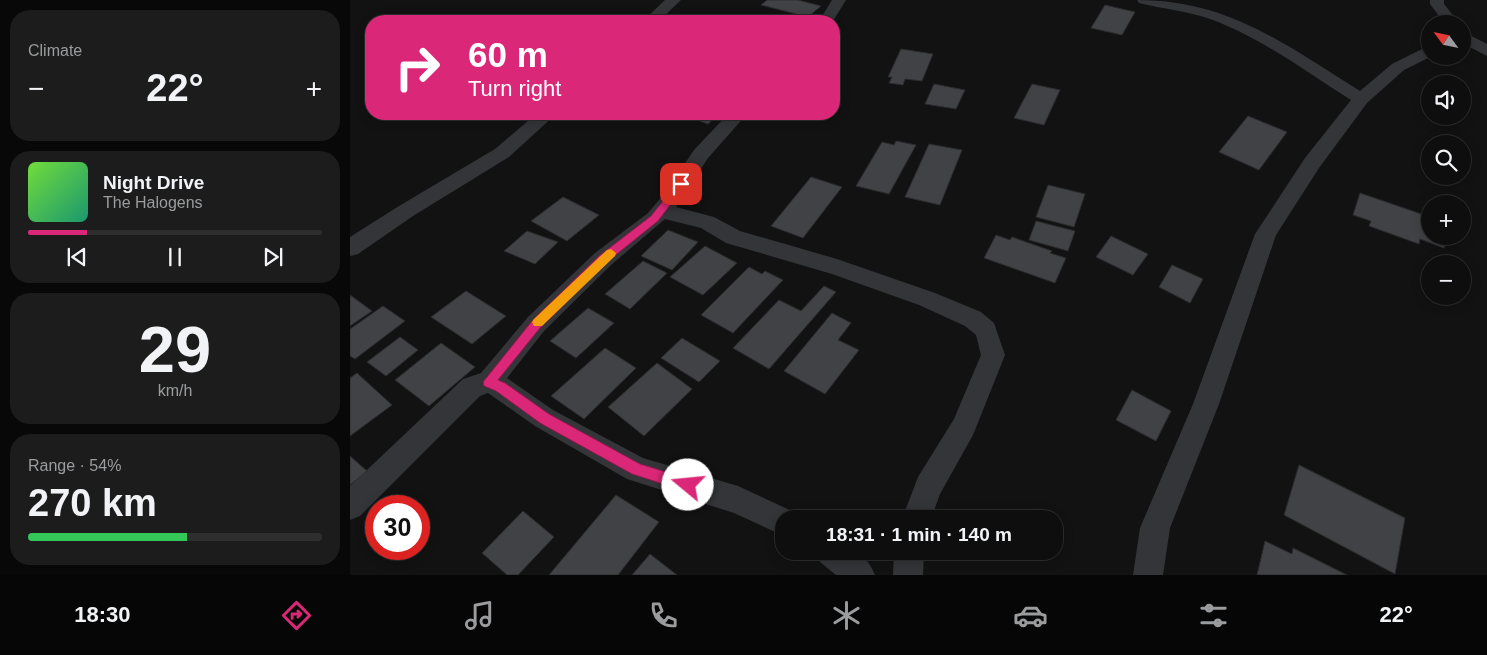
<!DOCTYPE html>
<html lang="en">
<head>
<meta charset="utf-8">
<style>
	body { margin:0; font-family:Arial,sans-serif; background:#1c1c1c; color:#f1f3f6; height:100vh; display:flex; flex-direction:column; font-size:19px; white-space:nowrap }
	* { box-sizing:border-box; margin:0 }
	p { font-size:16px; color:#9b9c9e }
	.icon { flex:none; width:28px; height:28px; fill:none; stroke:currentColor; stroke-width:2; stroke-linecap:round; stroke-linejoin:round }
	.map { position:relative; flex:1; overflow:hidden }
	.sheet { display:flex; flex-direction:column; gap:10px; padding:10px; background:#080808; width:350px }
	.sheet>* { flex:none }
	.banner { position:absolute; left:15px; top:15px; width:475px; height:105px; border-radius:20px; box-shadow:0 2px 12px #0003,0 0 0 1px #2e2e2e; background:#db2777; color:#fff; overflow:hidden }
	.needle { width:32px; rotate:303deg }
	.fabs { position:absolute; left:1071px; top:15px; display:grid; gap:10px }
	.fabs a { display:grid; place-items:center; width:50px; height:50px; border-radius:50%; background:#0e0e0e; box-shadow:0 2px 12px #0003,0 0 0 1px #2e2e2e; font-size:25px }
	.speed { position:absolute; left:15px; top:495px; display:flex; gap:10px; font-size:25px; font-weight:700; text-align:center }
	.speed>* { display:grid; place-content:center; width:65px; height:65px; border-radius:50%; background:#0e0e0e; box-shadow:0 2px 12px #0003,0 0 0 1px #2e2e2e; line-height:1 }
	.speed .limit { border:8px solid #d22; background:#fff; color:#111 }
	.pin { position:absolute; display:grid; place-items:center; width:42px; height:42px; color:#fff; margin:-21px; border-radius:10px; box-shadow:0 2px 8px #0006 }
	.me { position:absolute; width:55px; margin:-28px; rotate:287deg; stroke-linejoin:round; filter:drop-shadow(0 0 4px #0008) }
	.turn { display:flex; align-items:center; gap:18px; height:105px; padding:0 20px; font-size:22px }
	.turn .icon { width:65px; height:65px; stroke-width:2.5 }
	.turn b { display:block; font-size:35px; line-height:42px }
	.big { font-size:38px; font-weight:600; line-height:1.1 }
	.sheet .widget { flex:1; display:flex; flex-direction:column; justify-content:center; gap:8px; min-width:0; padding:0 18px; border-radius:20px; background:#1c1c1c }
	.sheet .dial { align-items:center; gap:0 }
	.dial b { font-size:65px; line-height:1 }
	.song { display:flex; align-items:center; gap:15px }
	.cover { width:60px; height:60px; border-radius:8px; background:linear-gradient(135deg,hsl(100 70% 55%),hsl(160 70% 35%)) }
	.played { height:5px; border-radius:2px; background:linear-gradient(90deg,#db2777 20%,#2e2e2e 20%) }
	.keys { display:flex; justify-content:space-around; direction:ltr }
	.heat { display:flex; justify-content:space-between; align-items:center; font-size:28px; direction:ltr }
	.charge { height:8px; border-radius:4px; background:linear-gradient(90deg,#34c759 54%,#2e2e2e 0) }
	.trip { position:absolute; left:425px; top:510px; width:288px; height:50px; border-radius:20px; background:#0e0e0e; box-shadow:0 2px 12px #0003,0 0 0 1px #2e2e2e; font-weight:600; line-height:50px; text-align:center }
	.tab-bar { display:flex; height:80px; justify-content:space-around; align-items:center; background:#060606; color:#9b9c9e }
	.tab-bar .icon { width:35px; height:35px }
	.tab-bar .active { color:#db2777 }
	.tab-bar b { font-size:22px; color:#f1f3f6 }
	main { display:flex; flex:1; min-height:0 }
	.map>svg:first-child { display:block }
	.building { fill:#414246; stroke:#2c2c2f }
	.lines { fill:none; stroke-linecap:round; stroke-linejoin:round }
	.street { fill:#333538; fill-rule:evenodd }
	.route { fill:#db2777; stroke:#8e194d }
	.slow { fill:#f59e0b }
</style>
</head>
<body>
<main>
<section class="sheet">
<div class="widget"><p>Climate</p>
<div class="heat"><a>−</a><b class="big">22°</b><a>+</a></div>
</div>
<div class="widget">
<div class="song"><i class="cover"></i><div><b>Night Drive</b><p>The Halogens</p></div></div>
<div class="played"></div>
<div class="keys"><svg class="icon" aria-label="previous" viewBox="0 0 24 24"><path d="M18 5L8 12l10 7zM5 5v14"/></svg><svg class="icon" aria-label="pause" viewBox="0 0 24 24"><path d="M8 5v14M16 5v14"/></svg><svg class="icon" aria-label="next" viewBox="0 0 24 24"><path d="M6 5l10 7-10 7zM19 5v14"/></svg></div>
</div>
<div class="widget dial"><b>29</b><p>km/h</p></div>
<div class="widget"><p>Range · 54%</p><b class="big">270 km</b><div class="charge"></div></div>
</section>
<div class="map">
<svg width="1137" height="575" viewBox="0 0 1137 575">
	<rect width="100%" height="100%" fill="#121213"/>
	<!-- building -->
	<g class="building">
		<path d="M417,0H448L471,6L458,17L411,5Z"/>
		<path d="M755,5L785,12L772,35L741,28Z"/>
		<path d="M551,49L583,54L572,81L555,79L553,85L539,83L542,77H538Z"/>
		<path d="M584,84L615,90L606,109L575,104Z"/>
		<path d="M682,84L710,90L694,125L664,118Z"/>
		<path d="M330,114H369L358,124Z"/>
		<path d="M898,116L937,132L909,170L869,152Z"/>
		<path d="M546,141L566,145L539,194L506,186L532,142L544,145Z"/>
		<path d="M579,144L612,150L590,205L555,197Z"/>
		<path d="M461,177L492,187L453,238L421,226Z"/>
		<path d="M698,185L735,194L724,227L686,217Z"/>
		<path d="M1010,193L1080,217V236H1096L1094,248L1070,239L1069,244L1019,226L1021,221L1003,215Z"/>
		<path d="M213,197L249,215L217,241L181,221Z"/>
		<path d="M686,221L725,231L718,251L679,240Z"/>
		<path d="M318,230L348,242L322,270L291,256Z"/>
		<path d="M177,231L208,242L185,264L154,251Z"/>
		<path d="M646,235L660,240L662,237L702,251L700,253L716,258L705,283L634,258Z"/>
		<path d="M761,236L798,254L783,275L746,257Z"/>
		<path d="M355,246L387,263L353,295L320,277Z"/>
		<path d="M293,261L317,273L280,309L255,294Z"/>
		<path d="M822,265L853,279L840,303L809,287Z"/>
		<path d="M399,267L412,274L415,271L433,280L383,333L351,315Z"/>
		<path d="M474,286L486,292L419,369L383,348L429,300L451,311Z"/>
		<path d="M116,291L156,316L122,344L81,317Z"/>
		<path d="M0,295L22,311L0,326Z"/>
		<path d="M33,306L55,321L5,359L0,356V329Z"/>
		<path d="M238,308L264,323L226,358L200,341Z"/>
		<path d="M482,313L501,323L488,340L509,350L475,394L434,371Z"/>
		<path d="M50,337L68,350L36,376L17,362Z"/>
		<path d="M332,338L370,361L349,382L311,358Z"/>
		<path d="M91,343L125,367L79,406L45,380Z"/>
		<path d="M255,348L286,368L234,419L201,396Z"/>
		<path d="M307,363L342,389L294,436L258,407Z"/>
		<path d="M7,373L42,405L0,436V378Z"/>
		<path d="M782,390L821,411L806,441L766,420Z"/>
		<path d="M0,456L17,471L0,485Z"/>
		<path d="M949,465L1055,518L1045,574L934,515Z"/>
		<path d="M266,495L309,522L268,575H199Z"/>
		<path d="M173,511L204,537L168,575H157L132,553Z"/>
		<path d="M915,541L942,554L943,548L997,575H907Z"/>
		<path d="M300,554L327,575H282Z"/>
	</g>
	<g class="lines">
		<!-- street -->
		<g class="street">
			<path d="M315,0H331L309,21H293Z"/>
			<path d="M482,0H496L483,21H469Z"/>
			<path d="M787,0C879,0 936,45 1010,91L1042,64L1074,48L1080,46V56H1082L1054,70L1017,103L969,168L926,235L869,404L820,528L813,575H783L790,528L843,404L905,234L955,158L1001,100C955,71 912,38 860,19C838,11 812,9 789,3Z"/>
			<path d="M1080,0H1094V4L1110,24H1095L1080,4Z"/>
			<path d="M1112,31L1137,44V56L1112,43Z"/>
			<path d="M186,114H206L159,157L63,216L8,254L0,256V237L49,206L145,149Z"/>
			<path d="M378,114H397L358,158L326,207L364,217L390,231L487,259L585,293L631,312L644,323L655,355L623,435L590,494L581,519H552L568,477L604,419L631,355L626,335L615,326L569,305L482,274L376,243L351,228L315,219L261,265L194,331L157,378L203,410L293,458L388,486L444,512L447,519H434V536L384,513L277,479L185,426L138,393L130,396L10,516L0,520V486L113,379L131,373L178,317L245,253L298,213L314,194L344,150Z"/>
			<path d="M466,551C493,551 513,545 525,575H486L470,562Z"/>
			<path d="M544,551H574L573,575H543Z"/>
		</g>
	</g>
	<!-- route -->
	<path class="route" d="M331,181L336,184L308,221L257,262L190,328L148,380L155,383L199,414L290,464L343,480L345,485L343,490L338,492L282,474L190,423L146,391L134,386L133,382L182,321L249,256L301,216L328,182Z"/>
	<!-- slow -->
	<path class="slow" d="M261,249L266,253L265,256L192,326H184L182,322L184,319L257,250Z"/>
</svg>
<div class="fabs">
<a><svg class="needle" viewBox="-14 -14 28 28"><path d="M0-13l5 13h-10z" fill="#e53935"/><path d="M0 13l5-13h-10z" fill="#9b9c9e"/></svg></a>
<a><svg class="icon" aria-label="sound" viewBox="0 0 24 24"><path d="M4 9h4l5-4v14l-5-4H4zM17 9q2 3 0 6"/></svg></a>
<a><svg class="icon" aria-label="search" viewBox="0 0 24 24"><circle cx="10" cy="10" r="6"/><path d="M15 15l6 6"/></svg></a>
<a>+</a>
<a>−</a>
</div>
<div class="speed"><div class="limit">30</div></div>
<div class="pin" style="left:331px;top:184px;background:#d93025"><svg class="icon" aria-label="arrive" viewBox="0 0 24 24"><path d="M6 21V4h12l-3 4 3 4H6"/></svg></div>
<svg class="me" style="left:338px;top:485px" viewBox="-20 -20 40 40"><circle r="19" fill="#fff"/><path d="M0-13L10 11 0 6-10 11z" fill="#db2777"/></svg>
<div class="trip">18:31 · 1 min · 140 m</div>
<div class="banner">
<div class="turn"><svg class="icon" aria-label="right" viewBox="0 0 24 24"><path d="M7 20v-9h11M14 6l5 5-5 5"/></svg><div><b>60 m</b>Turn right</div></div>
</div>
</div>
</main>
<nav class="tab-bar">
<b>18:30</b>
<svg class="icon active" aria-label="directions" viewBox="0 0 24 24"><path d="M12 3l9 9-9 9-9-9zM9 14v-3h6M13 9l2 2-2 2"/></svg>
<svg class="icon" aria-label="music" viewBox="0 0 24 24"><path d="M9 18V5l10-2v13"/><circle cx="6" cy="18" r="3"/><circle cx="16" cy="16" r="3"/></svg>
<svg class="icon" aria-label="phone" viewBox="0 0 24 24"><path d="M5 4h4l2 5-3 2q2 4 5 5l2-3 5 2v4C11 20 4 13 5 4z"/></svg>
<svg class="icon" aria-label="climate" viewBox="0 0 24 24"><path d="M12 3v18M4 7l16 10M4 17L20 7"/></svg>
<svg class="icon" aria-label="car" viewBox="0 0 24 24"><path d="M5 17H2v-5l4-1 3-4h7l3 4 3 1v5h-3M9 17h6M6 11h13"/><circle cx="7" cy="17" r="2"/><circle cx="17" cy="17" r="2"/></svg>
<svg class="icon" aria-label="filters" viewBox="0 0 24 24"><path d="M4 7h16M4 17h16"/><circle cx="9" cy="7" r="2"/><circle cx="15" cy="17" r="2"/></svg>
<b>22°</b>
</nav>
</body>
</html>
